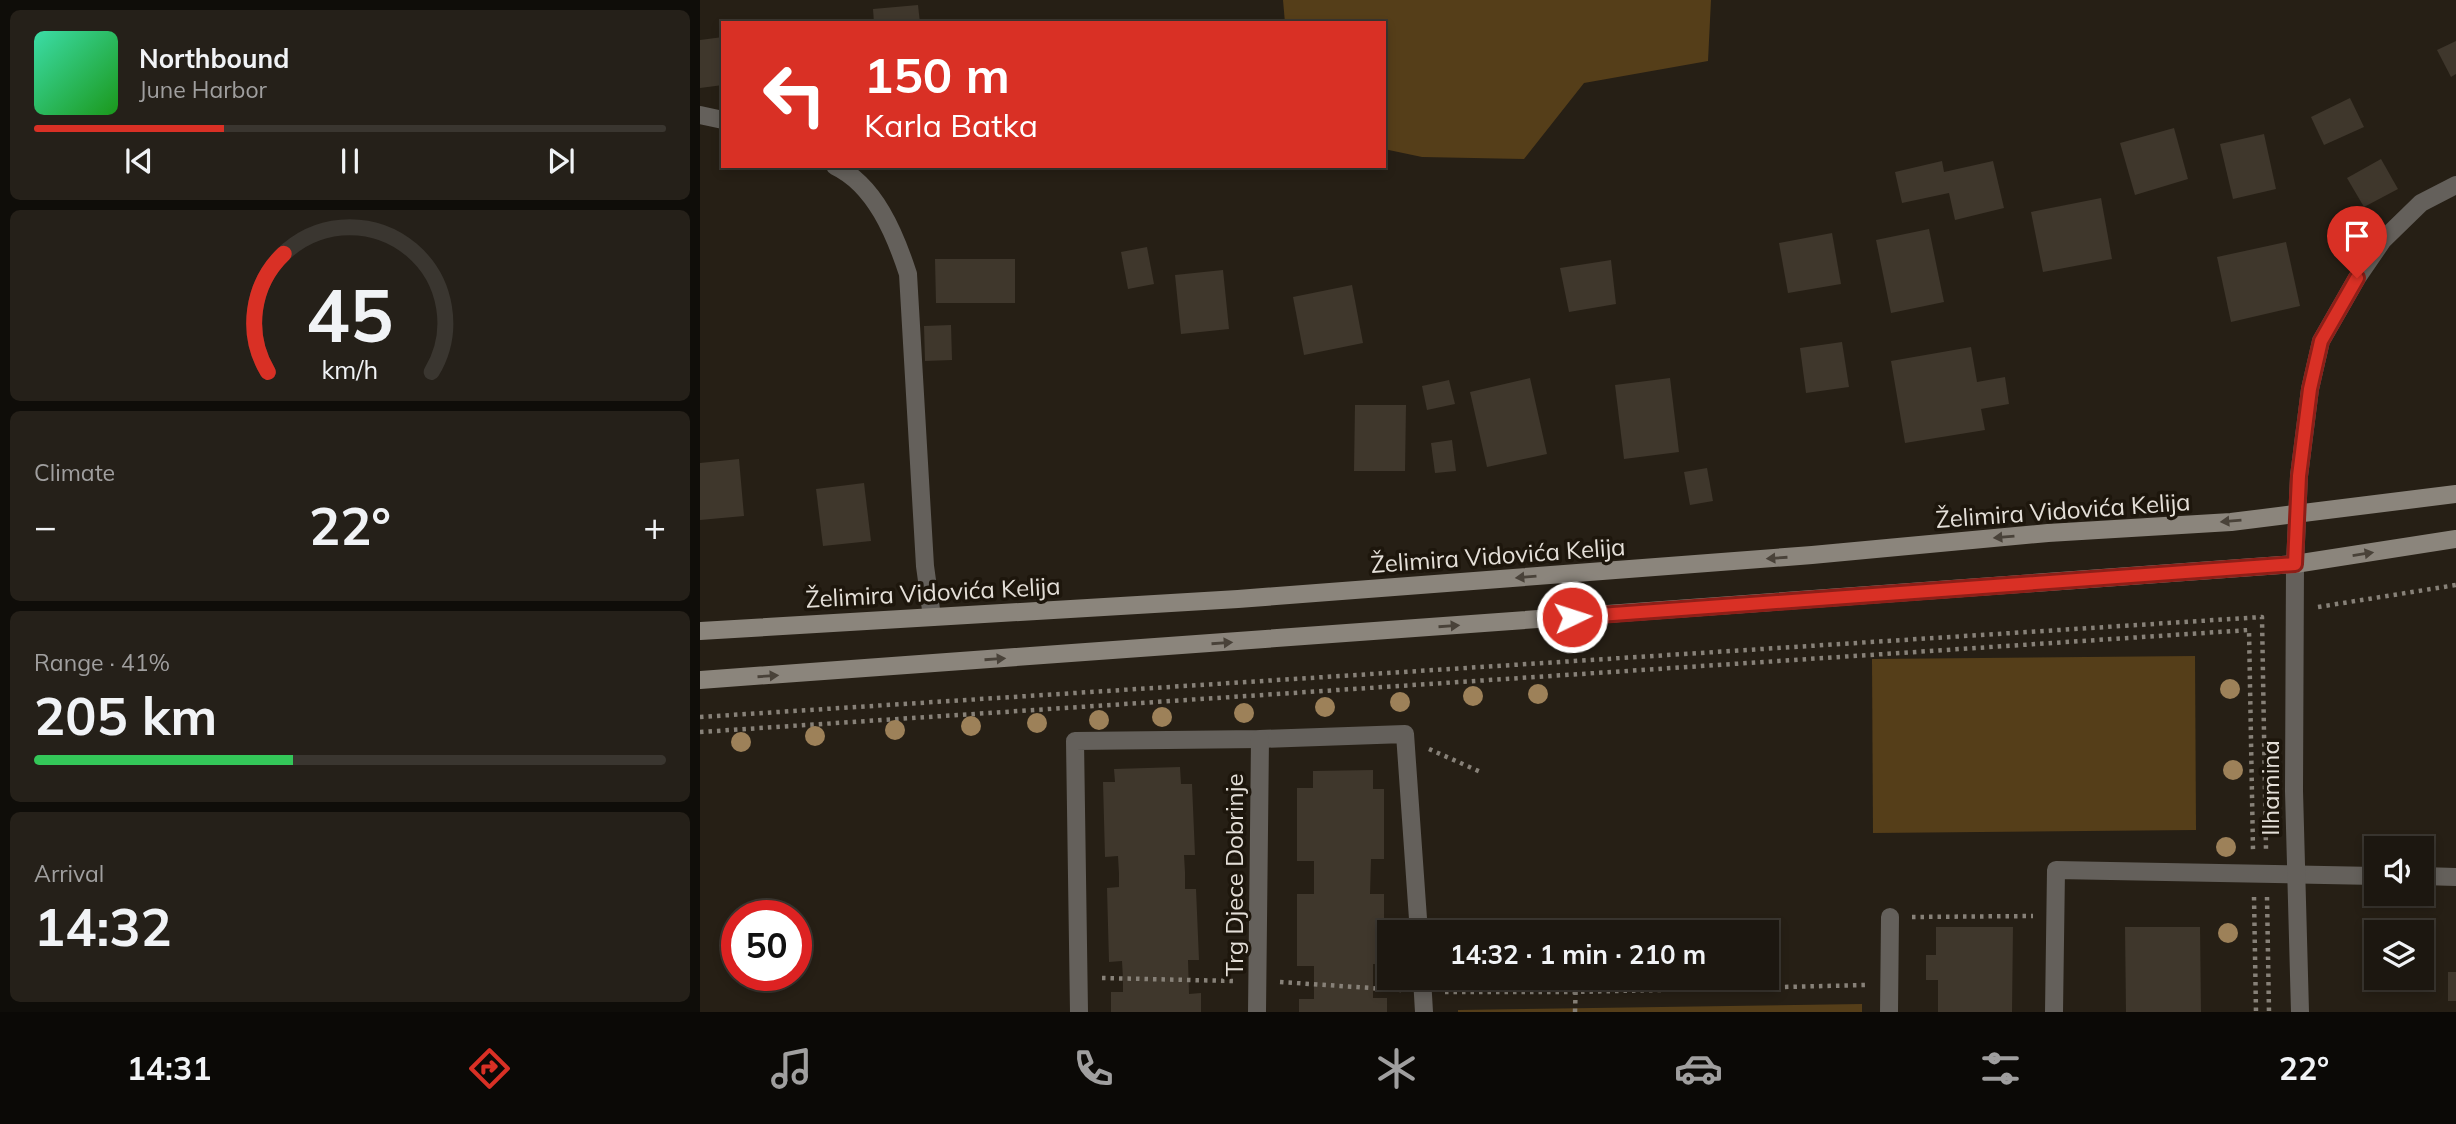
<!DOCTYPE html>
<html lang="en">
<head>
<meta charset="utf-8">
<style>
	body { margin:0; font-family:Mulish,sans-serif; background:#252019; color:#f1f3f6; height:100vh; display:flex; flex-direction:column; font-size:26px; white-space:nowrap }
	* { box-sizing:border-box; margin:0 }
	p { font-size:23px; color:#a09f9f }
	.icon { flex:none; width:38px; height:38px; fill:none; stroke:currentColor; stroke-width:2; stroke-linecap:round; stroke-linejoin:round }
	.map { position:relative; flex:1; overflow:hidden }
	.side { display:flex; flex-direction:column; gap:10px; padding:10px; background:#0f0d09; width:700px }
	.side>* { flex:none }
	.guide { position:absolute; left:21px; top:21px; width:665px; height:147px; border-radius:0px; box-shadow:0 4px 10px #0003,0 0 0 2px #3a3630; background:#d93025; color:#fff; overflow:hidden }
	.controls { position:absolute; left:1664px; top:836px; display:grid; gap:14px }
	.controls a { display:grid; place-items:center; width:70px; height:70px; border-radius:0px; background:#1c1710; box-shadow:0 4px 10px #0003,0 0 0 2px #3a3630; font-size:35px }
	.speed { position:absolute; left:21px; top:900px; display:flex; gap:14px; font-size:35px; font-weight:700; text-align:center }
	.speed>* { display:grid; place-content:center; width:91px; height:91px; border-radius:50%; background:#1c1710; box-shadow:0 4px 10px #0003,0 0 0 2px #3a3630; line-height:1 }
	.speed .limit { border:10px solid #d22; background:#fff; color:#111 }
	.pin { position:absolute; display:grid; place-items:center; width:60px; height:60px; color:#fff; margin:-72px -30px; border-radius:50% 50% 50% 0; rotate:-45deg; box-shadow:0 0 7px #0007 }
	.pin .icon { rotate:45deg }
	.me { position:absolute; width:77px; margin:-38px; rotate:86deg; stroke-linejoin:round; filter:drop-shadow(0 0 5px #0008) }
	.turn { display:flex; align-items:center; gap:24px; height:147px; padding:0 28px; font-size:32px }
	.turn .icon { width:91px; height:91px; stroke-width:2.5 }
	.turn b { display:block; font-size:49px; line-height:60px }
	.big { font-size:52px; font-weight:700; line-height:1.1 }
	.side .tile { flex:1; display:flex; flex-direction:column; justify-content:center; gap:10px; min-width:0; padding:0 24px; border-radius:10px; background:#252019 }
	.side .dial { align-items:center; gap:0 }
	.dial svg { height:182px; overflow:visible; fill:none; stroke:#3a3630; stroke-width:7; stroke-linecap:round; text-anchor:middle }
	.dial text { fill:#f1f3f6; stroke:none }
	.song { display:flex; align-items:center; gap:21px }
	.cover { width:84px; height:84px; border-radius:10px; background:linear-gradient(135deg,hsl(160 70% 55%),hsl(120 70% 35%)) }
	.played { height:7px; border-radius:4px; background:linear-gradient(90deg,#d93025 30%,#3a3630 30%) }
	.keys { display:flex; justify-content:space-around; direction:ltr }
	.heat { display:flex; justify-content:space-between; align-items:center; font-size:38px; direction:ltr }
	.charge { height:10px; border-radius:5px; background:linear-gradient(90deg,#34c759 41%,#3a3630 0) }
	.trip { position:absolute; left:677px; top:920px; width:402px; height:70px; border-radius:0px; background:#1c1710; box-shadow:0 4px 10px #0003,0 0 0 2px #3a3630; font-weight:700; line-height:70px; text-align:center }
	.tab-bar { display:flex; height:112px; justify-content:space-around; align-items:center; background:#0b0906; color:#a09f9f }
	.tab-bar .icon { width:49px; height:49px }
	.tab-bar .active { color:#d93025 }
	.tab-bar b { font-size:32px; color:#f1f3f6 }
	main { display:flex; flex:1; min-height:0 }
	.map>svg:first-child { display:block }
	.green { fill:#553e19 }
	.building { fill:#3f372c }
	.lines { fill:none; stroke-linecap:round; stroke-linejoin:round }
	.path { stroke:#878178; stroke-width:4.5; stroke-dasharray:3.5 5; stroke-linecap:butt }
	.service { stroke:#64605b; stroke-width:18 }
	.minor { stroke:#64605b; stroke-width:18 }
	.secondary { stroke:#8b857c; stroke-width:18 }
	.tree { fill:#9d8159 }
	.oneway { fill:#494239 }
	.route-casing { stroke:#8d1f18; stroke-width:18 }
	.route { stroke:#d93025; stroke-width:12 }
	.labels { text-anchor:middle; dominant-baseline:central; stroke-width:7; stroke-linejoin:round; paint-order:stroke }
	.street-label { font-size:24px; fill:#e4dfd8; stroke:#1d160c }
</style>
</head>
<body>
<main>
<section class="side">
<div class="tile">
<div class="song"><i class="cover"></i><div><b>Northbound</b><p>June Harbor</p></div></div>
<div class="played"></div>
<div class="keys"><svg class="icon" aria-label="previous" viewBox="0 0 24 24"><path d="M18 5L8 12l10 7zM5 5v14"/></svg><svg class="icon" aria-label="pause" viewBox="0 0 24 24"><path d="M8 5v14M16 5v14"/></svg><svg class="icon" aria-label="next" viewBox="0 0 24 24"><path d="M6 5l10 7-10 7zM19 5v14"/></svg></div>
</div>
<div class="tile dial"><svg viewBox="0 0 100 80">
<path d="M14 69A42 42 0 1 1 86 69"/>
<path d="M14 69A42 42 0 0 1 21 17" stroke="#d93025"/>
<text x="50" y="56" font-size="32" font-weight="700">45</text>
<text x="50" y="72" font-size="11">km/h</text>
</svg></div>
<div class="tile"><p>Climate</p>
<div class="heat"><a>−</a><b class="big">22°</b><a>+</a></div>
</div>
<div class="tile"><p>Range · 41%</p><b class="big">205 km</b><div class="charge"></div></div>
<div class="tile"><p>Arrival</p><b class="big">14:32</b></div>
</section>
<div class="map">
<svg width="1756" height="1012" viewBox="0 0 1756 1012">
	<rect width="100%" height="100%" fill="#261f15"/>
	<!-- green -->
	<g class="green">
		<path d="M583,0H1011L1008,61L884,83L824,159L722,157L684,149V23H585Z"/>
		<path d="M1495,656L1496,830L1173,833L1172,659Z"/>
		<path d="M1162,1004V1012H758V1010Z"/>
	</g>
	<!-- building -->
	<g class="building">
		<path d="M218,5L220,23H174L173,9Z"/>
		<path d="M23,37V85L0,88V40Z"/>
		<path d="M1756,41V74L1751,77L1737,50Z"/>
		<path d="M1650,98L1664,127L1624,145L1611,117Z"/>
		<path d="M1474,128L1488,179L1435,195L1420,143Z"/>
		<path d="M1564,134L1576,189L1533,199L1520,144Z"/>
		<path d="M1681,159L1698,189L1664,207L1647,178Z"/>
		<path d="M1242,161L1244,172L1293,161L1304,208L1255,220L1249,193L1202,203L1195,172Z"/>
		<path d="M1401,198L1412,259L1343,272L1331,212Z"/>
		<path d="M1229,229L1244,302L1191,313L1176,240Z"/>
		<path d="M1132,233L1141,284L1088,293L1079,243Z"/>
		<path d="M1586,242L1600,306L1531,322L1517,257Z"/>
		<path d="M447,247L454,284L428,289L421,252Z"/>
		<path d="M235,259H315V303H236Z"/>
		<path d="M911,260L916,304L869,312L860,268Z"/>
		<path d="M523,270L529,329L481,334L475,275Z"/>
		<path d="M652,285L663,343L604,355L593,297Z"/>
		<path d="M251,325L252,360L225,361L224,326Z"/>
		<path d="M1142,342L1149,387L1106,393L1100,348Z"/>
		<path d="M1271,347L1277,382L1305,377L1309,404L1281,409L1285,430L1205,443L1191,361Z"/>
		<path d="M830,378L847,454L787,467L770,392Z"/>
		<path d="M970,378L979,452L924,459L915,385Z"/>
		<path d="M749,380L755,404L727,410L722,386Z"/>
		<path d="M655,405H706L705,471H654Z"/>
		<path d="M752,440L756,471L735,473L731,443Z"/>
		<path d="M39,459L44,516L0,520V463Z"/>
		<path d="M1007,468L1013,501L990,505L984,472Z"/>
		<path d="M164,483L171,541L123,546L116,489Z"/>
		<path d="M480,767L481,784H492L495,855H484L485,872V889H496L499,960H488L489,994L501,993V1012H411V992H423V979L422,961L409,962L407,888L419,887V874L418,856L405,857L403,782H415L414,769Z"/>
		<path d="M673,770V789H684V859H671L670,894H684V964H673V998H687V1012H599V999H614V966H597V894H614V861H597V788H613V771Z"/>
		<path d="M1236,927H1313L1312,1012H1238V980H1226V955H1236Z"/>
		<path d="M1425,927H1500L1501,1012H1426Z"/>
		<rect x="1748" y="972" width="8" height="29"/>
	</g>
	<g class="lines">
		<!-- path -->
		<g class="path">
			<path d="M1618,607L1756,585"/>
			<path d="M0,717L1562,617L1566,850"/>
			<path d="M0,732L1549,630L1553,850"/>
			<path d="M729,749L783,773"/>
			<path d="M1554,897L1556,1012"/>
			<path d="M1567,897L1569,1012"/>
			<path d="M1212,917L1333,916"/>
			<path d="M877,933V924"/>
			<path d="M402,978L533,981"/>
			<path d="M580,982L701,990"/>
			<path d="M745,992H875L1166,985"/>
			<path d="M875,1012L876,978"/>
		</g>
		<!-- service -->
		<g class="service">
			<path d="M722,978L724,1012"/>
			<path d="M379,1012L375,741L560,739L705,734L719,933"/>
			<path d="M1189,1012L1190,917"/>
		</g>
		<!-- minor -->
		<g class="minor">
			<path d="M0,115L23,120"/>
			<path d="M135,166C175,185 195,234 208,274L225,566L232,617"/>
			<path d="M1722,876L1756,877"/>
			<path d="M557,1012L560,739"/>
			<path d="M1354,1012L1356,870L1676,876"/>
			<path d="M1600,1012L1594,791L1595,564L1599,476L1610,389L1621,341L1657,278L1683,240L1721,203L1756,185"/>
		</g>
		<!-- secondary -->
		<g class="secondary">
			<path d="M0,631L538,599L1112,555L1348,533L1531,522L1756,494"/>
			<path d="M0,680L1595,564L1756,539"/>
		</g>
	</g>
	<!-- trees -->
	<g class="tree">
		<circle cx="1530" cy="689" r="10"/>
		<circle cx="838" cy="694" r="10"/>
		<circle cx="773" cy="696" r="10"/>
		<circle cx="700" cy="702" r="10"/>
		<circle cx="625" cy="707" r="10"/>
		<circle cx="544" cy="713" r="10"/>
		<circle cx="462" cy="717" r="10"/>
		<circle cx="399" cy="720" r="10"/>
		<circle cx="337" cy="723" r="10"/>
		<circle cx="271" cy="726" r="10"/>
		<circle cx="195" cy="730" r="10"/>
		<circle cx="115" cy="736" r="10"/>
		<circle cx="41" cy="742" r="10"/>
		<circle cx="1533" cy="770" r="10"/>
		<circle cx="1526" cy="847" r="10"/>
		<circle cx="1528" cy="933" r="10"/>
	</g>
	<!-- one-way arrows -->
	<defs><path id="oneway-solid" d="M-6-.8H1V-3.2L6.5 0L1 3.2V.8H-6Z" transform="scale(1.75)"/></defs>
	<g class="oneway">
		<use href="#oneway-solid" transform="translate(1531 521) rotate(175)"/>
		<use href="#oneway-solid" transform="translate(1304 537) rotate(175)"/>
		<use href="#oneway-solid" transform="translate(1663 554) rotate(-9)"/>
		<use href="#oneway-solid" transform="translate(1077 558) rotate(176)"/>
		<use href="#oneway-solid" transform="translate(826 577) rotate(175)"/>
		<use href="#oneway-solid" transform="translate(749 626) rotate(-4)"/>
		<use href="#oneway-solid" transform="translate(522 643) rotate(-4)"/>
		<use href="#oneway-solid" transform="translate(295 659) rotate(-4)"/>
		<use href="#oneway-solid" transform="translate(68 676) rotate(-4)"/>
	</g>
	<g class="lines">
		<!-- route casing -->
		<g class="route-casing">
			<path id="route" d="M872,617L1595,564L1599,476L1610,389L1621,341L1657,278"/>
		</g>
		<!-- route -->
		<use href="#route" class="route"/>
	</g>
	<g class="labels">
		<!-- street labels -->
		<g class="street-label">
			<text transform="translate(1363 510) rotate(-4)">Želimira Vidovića Kelija</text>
			<text transform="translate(798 555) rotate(-4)">Želimira Vidovića Kelija</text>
			<text transform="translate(233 592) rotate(-3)">Želimira Vidovića Kelija</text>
			<text transform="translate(1570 788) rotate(-90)">Ilhamina</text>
			<text transform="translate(534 875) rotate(-90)">Trg Djece Dobrinje</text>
		</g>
	</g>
</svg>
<div class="controls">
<a><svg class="icon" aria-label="sound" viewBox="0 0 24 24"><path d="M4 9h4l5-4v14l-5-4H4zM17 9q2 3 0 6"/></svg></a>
<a><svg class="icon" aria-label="layers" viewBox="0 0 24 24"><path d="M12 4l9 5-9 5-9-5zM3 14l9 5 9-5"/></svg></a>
</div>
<div class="speed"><div class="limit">50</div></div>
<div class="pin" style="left:1657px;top:278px;background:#d93025"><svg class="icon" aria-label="arrive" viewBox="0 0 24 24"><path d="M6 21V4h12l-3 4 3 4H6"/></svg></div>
<svg class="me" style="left:872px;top:617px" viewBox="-20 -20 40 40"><circle r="17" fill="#d93025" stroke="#fff" stroke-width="3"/><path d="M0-11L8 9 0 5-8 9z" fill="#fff"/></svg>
<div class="trip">14:32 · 1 min · 210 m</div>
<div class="guide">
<div class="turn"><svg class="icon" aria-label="left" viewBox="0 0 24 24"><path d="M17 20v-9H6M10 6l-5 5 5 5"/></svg><div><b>150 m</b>Karla Batka</div></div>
</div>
</div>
</main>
<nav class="tab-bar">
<b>14:31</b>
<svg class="icon active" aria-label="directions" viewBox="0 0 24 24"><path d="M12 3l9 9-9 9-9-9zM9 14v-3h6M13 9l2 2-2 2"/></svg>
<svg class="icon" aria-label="music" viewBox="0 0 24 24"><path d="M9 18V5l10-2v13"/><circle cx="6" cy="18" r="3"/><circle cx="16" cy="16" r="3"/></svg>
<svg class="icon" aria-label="phone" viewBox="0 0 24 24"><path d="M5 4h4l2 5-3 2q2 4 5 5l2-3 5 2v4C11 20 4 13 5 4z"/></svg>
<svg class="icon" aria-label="climate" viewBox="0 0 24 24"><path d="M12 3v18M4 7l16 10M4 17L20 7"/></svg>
<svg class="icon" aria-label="car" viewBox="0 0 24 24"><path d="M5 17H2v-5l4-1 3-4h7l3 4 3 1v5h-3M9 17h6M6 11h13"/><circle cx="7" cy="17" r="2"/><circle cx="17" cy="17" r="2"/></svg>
<svg class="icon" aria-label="filters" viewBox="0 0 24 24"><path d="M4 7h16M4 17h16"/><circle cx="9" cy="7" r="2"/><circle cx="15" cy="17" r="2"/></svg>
<b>22°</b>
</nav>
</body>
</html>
